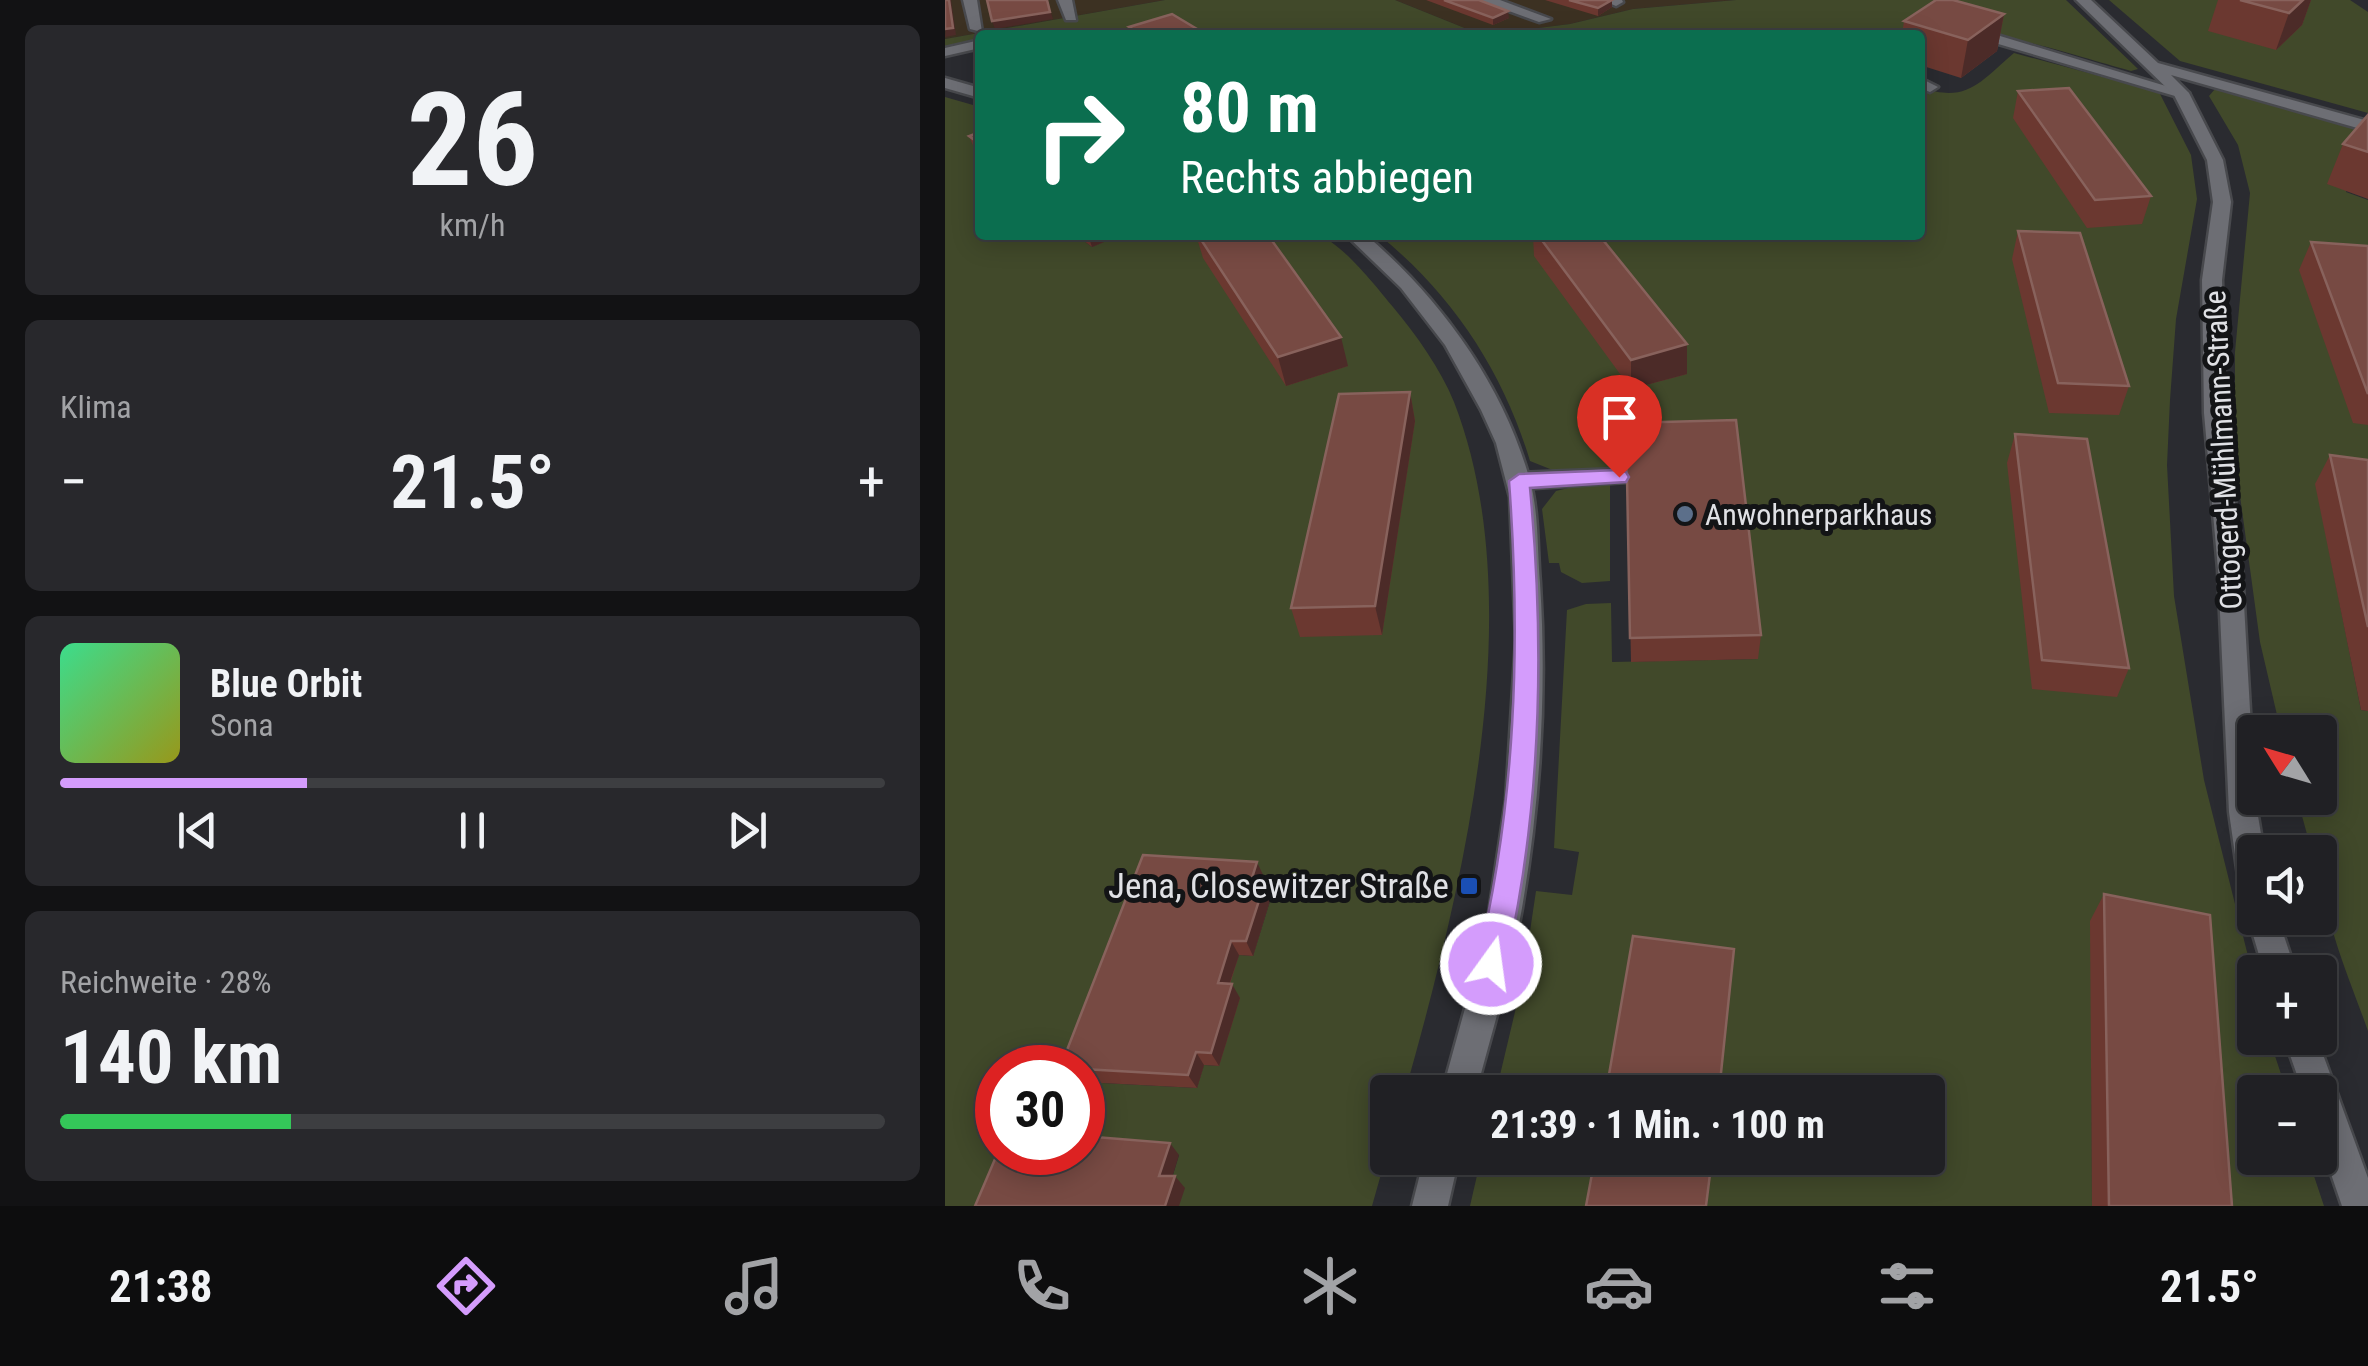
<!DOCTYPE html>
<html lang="de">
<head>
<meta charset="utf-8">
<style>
	body { margin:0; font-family:"Roboto Condensed",sans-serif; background:#28282c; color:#f1f3f6; height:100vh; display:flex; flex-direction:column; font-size:38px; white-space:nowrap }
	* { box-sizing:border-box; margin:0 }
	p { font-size:32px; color:#a2a3a6 }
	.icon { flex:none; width:55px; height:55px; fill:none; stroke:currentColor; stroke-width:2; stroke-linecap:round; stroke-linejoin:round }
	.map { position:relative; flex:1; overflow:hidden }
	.panel { display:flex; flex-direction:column; gap:25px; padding:25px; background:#121214; width:945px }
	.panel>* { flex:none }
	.banner { position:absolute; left:30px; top:30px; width:950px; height:210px; border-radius:10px; box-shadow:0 5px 25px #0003,0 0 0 2px #3d3e41; background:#0b6e4f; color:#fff; overflow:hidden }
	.needle { width:65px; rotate:307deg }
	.tools { position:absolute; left:1292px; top:715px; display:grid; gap:20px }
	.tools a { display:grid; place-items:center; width:100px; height:100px; border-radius:10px; background:#202024; box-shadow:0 5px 25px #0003,0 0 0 2px #3d3e41; font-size:50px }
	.speed { position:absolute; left:30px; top:1045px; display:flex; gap:20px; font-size:50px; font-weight:700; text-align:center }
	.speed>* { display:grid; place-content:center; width:130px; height:130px; border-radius:50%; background:#202024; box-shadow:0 5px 25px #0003,0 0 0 2px #3d3e41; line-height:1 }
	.speed .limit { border:15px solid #d22; background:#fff; color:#111 }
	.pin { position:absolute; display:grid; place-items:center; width:85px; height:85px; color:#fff; margin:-102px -42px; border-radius:50% 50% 50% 0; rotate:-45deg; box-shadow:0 0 10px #0007 }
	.pin .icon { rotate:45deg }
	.me { position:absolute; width:110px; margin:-55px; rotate:14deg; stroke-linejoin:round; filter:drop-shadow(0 0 8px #0008) }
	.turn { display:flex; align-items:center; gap:35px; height:210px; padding:0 40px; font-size:45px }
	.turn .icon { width:130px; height:130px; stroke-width:2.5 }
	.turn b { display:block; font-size:70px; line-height:85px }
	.big { font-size:75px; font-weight:700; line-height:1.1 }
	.panel .widget { flex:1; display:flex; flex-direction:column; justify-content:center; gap:15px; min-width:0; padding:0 35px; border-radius:15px; background:#28282c }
	.panel .dial { align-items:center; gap:0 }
	.dial b { font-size:130px; line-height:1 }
	.song { display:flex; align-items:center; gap:30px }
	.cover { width:120px; height:120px; border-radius:15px; background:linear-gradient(135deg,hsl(150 70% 55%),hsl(60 70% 35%)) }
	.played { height:10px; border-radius:5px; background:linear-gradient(90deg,#d49cfc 30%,#3d3e41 30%) }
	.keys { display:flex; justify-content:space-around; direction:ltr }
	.heat { display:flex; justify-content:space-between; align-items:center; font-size:55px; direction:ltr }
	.charge { height:15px; border-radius:8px; background:linear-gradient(90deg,#34c759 28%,#3d3e41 0) }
	.trip { position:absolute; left:425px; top:1075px; width:575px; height:100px; border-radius:10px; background:#202024; box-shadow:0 5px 25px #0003,0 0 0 2px #3d3e41; font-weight:700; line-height:100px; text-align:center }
	.dock { display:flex; height:160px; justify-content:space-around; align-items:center; background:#0d0d0e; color:#a2a3a6 }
	.dock .icon { width:70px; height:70px }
	.dock .selected { color:#d49cfc }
	.dock b { font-size:45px; color:#f1f3f6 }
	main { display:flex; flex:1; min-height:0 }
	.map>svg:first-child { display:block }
	.industrial { fill:#3c3122 }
	.green { fill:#41492a }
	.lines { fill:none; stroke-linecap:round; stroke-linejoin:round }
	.lane-casing { stroke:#48494d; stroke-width:5 }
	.street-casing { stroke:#48494d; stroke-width:5 }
	.lane { fill:#6d6e74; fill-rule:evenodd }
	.street { fill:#6d6e74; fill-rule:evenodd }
	.wall { fill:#6b3830 }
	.shaded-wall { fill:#4c2b28 }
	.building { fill:#774a43; stroke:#88625c; stroke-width:2.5 }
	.route { fill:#d49cfc; stroke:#8a65a4; stroke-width:2.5 }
	.service-dot { fill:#5c6f8a; stroke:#131416; stroke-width:4 }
	.transit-dot { fill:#1a4fb4; stroke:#131416; stroke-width:4 }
	.labels { text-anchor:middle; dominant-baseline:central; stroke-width:10; stroke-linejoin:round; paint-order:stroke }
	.street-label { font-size:30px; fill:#e0e1e5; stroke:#131416 }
	.poi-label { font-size:30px; fill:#e0e1e5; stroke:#131416; text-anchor:start }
	.near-poi-label { font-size:35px; fill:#e0e1e5; stroke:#131416; text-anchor:end }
</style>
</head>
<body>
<main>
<section class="panel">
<div class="widget dial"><b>26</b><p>km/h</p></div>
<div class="widget"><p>Klima</p>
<div class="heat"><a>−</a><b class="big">21.5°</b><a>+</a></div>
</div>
<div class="widget">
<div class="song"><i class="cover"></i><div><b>Blue Orbit</b><p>Sona</p></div></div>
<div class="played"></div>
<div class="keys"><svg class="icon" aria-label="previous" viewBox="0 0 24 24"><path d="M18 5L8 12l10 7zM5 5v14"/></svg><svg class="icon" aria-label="pause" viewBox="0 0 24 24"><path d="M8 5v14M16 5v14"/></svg><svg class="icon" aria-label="next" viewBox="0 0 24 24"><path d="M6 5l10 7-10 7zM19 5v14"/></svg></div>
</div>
<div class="widget"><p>Reichweite · 28%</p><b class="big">140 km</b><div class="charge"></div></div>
</section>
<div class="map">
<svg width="1423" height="1206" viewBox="0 0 1423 1206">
	<rect width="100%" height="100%" fill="#2a2b30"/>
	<!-- industrial -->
	<g class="industrial">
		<path d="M0,0H220L0,39Z"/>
		<path d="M450,0H791L688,9L625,24L537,35Z"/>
	</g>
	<!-- green -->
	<g class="green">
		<path d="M220,0H450L537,35L625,24L688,9L791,0H1121L1193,69L1186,71C1136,58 991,8 950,35H35V40L0,48V39Z"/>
		<path d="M1164,0H1405L1423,12V113L1235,61Z"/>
		<path d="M1069,53L1214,92L1246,155L1252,199L1231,319L1225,400L1222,465L1229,596L1259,780L1310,984V1038H1324L1342,1092H1310V1158H1363L1379,1206H1265L1146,921L1147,1206H762L767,1158H982V1092H551L578,978L591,891L627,895L634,852L609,848L622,610L641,604L666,603L667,662L813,659L789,444L666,446L665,471H610L585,461C558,371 507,294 434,235H975V87C1022,104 1035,82 1069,53Z"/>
		<path d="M1277,88L1423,129L1401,192L1423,200V491L1371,485L1416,710L1423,711V1031C1403,974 1375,914 1375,852H1367L1352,798H1375V732H1336L1315,642L1290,459V352L1305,193L1293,145L1264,96L1270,89Z"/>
		<path d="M0,97L35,107V235H131L147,247L175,235C223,235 271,235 319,235C335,235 356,231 372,235C396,241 432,288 448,307C472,336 495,368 509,402C588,605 517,890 460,1092H442V1153L427,1206H234L224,1188L234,1155L138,1148V1082L252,1088L259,1065L274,1066L280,997L294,955L308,956L326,898L313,896L318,877L131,1067L52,1068V1152L70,1153L49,1206H0Z"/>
		<path d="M643,483L665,484V581L637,583L616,572L614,563H604L597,509L611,491Z"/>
		<path d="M536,1158H656L647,1206H525Z"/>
	</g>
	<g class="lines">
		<!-- lane casing -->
		<g class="lane-casing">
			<g id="lane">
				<path d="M18,0H32L37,32L25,29Z"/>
				<path d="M113,0H127L131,20H121Z"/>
				<path d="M534,0H555L606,19L594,22Z"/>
				<path d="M657,0H677L678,2L671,6Z"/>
				<path d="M979,25L1022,26L1244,93L1230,96L1016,33L956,35Z"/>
				<path d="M35,40V48L0,56V48Z"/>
				<path d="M975,78L993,87L985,92L975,88Z"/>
				<path d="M674,469L682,472L685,477L682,482L574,489L563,481L574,473Z"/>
			</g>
		</g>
		<!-- street casing -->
		<g class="street-casing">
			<g id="street">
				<path d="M1131,0H1146L1213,63L1423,121V131L1226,75L1244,93L1278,160L1286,202L1277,280L1281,413L1297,569L1310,798L1319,852H1310V903L1299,899L1295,890L1284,812L1273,569L1259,413L1257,280L1268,202L1262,160L1229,95Z"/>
				<path d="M0,78L35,88V98L0,88Z"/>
				<path d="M401,235H421C495,298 557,383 584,477C594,511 592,548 595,583C602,690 595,803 577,908C566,971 547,1031 531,1092H497L541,932L561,800L571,640L565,497L551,443L536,410L500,345L456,288Z"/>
				<path d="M1310,907V918H1333L1351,972H1319L1303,918Z"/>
				<path d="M1339,1038H1372L1423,1178V1206H1397L1375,1142V1092H1358Z"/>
				<path d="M479,1158H514L503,1206H467Z"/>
			</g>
		</g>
		<!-- lane -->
		<use href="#lane" class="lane"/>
		<!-- street -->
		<use href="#street" class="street"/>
	</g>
	<!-- wall -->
	<g class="wall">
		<path d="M481,0H534L564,18L548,25Z"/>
		<path d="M600,0H667V7L653,16Z"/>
		<path d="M1273,0H1366L1357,25L1331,50L1263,31Z"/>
		<path d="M1059,14L1052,51L1016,78L975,65V35H957L959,21Z"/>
		<path d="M1073,91L1206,196L1197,224L1142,228L1068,118Z"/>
		<path d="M1423,115V199L1382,184L1398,144Z"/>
		<path d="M35,132V162L24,136Z"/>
		<path d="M1073,231L1184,386L1174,415L1104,413L1067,259Z"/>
		<path d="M131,235H175L147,247Z"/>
		<path d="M251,235H323L403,366L341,386L258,258Z"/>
		<path d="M588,235H654L742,374L686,389L589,256Z"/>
		<path d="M1366,242L1423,246V425L1408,423L1354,270Z"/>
		<path d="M465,392L470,421L437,635L355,637L346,608Z"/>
		<path d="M681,423L816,635L813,659L686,662Z"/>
		<path d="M1070,434L1184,668L1172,697L1087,689L1062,463Z"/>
		<path d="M1385,455L1423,460V711L1416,710L1370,484Z"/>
		<path d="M319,877L317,881L320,882L326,897L308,956L294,955L285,984L295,998L274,1066L259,1065L252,1088L138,1082V1068Z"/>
		<path d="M1159,894L1287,1206H1147L1145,921Z"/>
	</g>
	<!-- shaded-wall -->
	<g class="shaded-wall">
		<path d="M4,0H6L11,35L0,37Z"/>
		<path d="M102,0L108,19L50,29L47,21Z"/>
		<path d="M667,0V7L653,16V8Z"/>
		<path d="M1358,0H1366L1357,25L1331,50L1344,13Z"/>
		<path d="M563,11L564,18L548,25V18Z"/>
		<path d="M1059,14L1052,51L1016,78L1023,40Z"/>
		<path d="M143,235H175L147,247Z"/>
		<path d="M396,337L403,366L341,386L333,357Z"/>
		<path d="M742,344V374L686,389V360Z"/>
		<path d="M465,392L470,421L437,635L430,606Z"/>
		<path d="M312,862L319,877L313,896L306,881Z"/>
		<path d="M320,882L326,897L308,956L301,941Z"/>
		<path d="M286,941L294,955L280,997L273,983Z"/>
		<path d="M287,984L295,998L274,1066L266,1053Z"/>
		<path d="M251,1052L259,1065L252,1088L243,1075Z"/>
		<path d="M225,1143L234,1155L224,1188L214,1176Z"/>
		<path d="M230,1176L240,1188L234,1206H220Z"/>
	</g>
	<!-- building -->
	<g class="building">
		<path d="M0,0H4L8,28L0,29Z"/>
		<path d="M42,0H102L105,12L47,21Z"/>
		<path d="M499,0H534L563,11L548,18Z"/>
		<path d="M624,0H667L653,8Z"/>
		<path d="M991,0H1008L1059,14L1023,40L959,21Z"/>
		<path d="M1295,0H1358L1344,13Z"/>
		<path d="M227,14L262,35H197L184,27Z"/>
		<path d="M1124,88L1206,196L1150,200L1073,91Z"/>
		<path d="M1423,115V152L1398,144Z"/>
		<path d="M35,132V144L24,136Z"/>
		<path d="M1073,231L1135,233L1184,386L1113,383Z"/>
		<path d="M253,235H323L396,337L333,357Z"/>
		<path d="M593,235H654L742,344L686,360Z"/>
		<path d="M1366,242L1423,246V394Z"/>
		<path d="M465,392L430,606L346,608L394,394Z"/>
		<path d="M791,420L816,635L685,638L681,423Z"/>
		<path d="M1070,434L1142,439L1184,668L1097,660Z"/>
		<path d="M1385,455L1423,460V627Z"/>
		<path d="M198,855L312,862L306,881L320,882L301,941H286L273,983L287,984L266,1053L251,1052L243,1075L138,1069V1068H115Z"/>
		<path d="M1159,894L1265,915L1287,1206H1164Z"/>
		<path d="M688,936L789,949L774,1092H661Z"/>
		<path d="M138,1136L225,1143L214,1176H230L220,1206H30L53,1152H138Z"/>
		<path d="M650,1158H767L761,1206H641Z"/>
	</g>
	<!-- route -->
	<path class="route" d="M674,470L681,472L684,477L681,482L585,488C600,647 597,807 561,964L556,973L546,977L536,973L532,964C571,805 576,643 564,481L574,474Z"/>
	<!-- markers -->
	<circle class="service-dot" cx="740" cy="514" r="10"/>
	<rect class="transit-dot" x="514" y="876" width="20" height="20" rx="5"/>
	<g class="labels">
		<!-- street labels -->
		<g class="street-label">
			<text transform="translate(1278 450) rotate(-93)">Ottogerd-Mühlmann-Straße</text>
		</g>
		<!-- poi labels -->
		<g class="poi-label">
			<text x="760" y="514">Anwohnerparkhaus</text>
		</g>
		<!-- near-poi labels -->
		<g class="near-poi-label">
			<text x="504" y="886">Jena, Closewitzer Straße</text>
		</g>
	</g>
</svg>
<div class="tools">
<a><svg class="needle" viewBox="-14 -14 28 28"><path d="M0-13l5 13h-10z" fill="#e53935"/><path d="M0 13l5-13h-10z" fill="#a2a3a6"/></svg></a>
<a><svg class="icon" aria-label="sound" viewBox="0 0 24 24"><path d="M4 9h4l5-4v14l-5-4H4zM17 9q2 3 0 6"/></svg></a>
<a>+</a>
<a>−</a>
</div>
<div class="speed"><div class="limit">30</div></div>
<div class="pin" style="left:674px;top:477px;background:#d93025"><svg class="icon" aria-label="arrive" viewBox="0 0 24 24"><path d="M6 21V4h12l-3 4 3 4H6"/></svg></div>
<svg class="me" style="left:546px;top:964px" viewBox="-20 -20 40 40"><circle r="17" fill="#d49cfc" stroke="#fff" stroke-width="3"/><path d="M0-11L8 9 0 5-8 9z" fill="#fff"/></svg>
<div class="trip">21:39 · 1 Min. · 100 m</div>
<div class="banner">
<div class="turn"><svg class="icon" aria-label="right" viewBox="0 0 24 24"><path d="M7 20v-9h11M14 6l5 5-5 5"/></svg><div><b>80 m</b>Rechts abbiegen</div></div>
</div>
</div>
</main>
<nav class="dock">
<b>21:38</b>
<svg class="icon selected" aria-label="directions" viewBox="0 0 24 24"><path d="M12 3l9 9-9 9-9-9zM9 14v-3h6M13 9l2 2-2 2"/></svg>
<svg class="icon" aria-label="music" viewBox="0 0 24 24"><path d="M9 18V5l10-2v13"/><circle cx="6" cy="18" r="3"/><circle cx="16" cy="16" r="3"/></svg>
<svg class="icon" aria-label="phone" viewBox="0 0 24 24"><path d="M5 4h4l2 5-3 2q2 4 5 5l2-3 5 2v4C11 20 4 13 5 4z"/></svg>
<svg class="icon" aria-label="climate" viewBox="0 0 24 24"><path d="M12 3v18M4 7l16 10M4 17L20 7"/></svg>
<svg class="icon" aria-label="car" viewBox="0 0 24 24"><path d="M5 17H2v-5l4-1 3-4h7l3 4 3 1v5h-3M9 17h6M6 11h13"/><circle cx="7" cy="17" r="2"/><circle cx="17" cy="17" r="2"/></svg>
<svg class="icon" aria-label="filters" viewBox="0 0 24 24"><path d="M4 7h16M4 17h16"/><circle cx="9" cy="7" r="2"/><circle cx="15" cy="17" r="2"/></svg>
<b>21.5°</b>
</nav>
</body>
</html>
